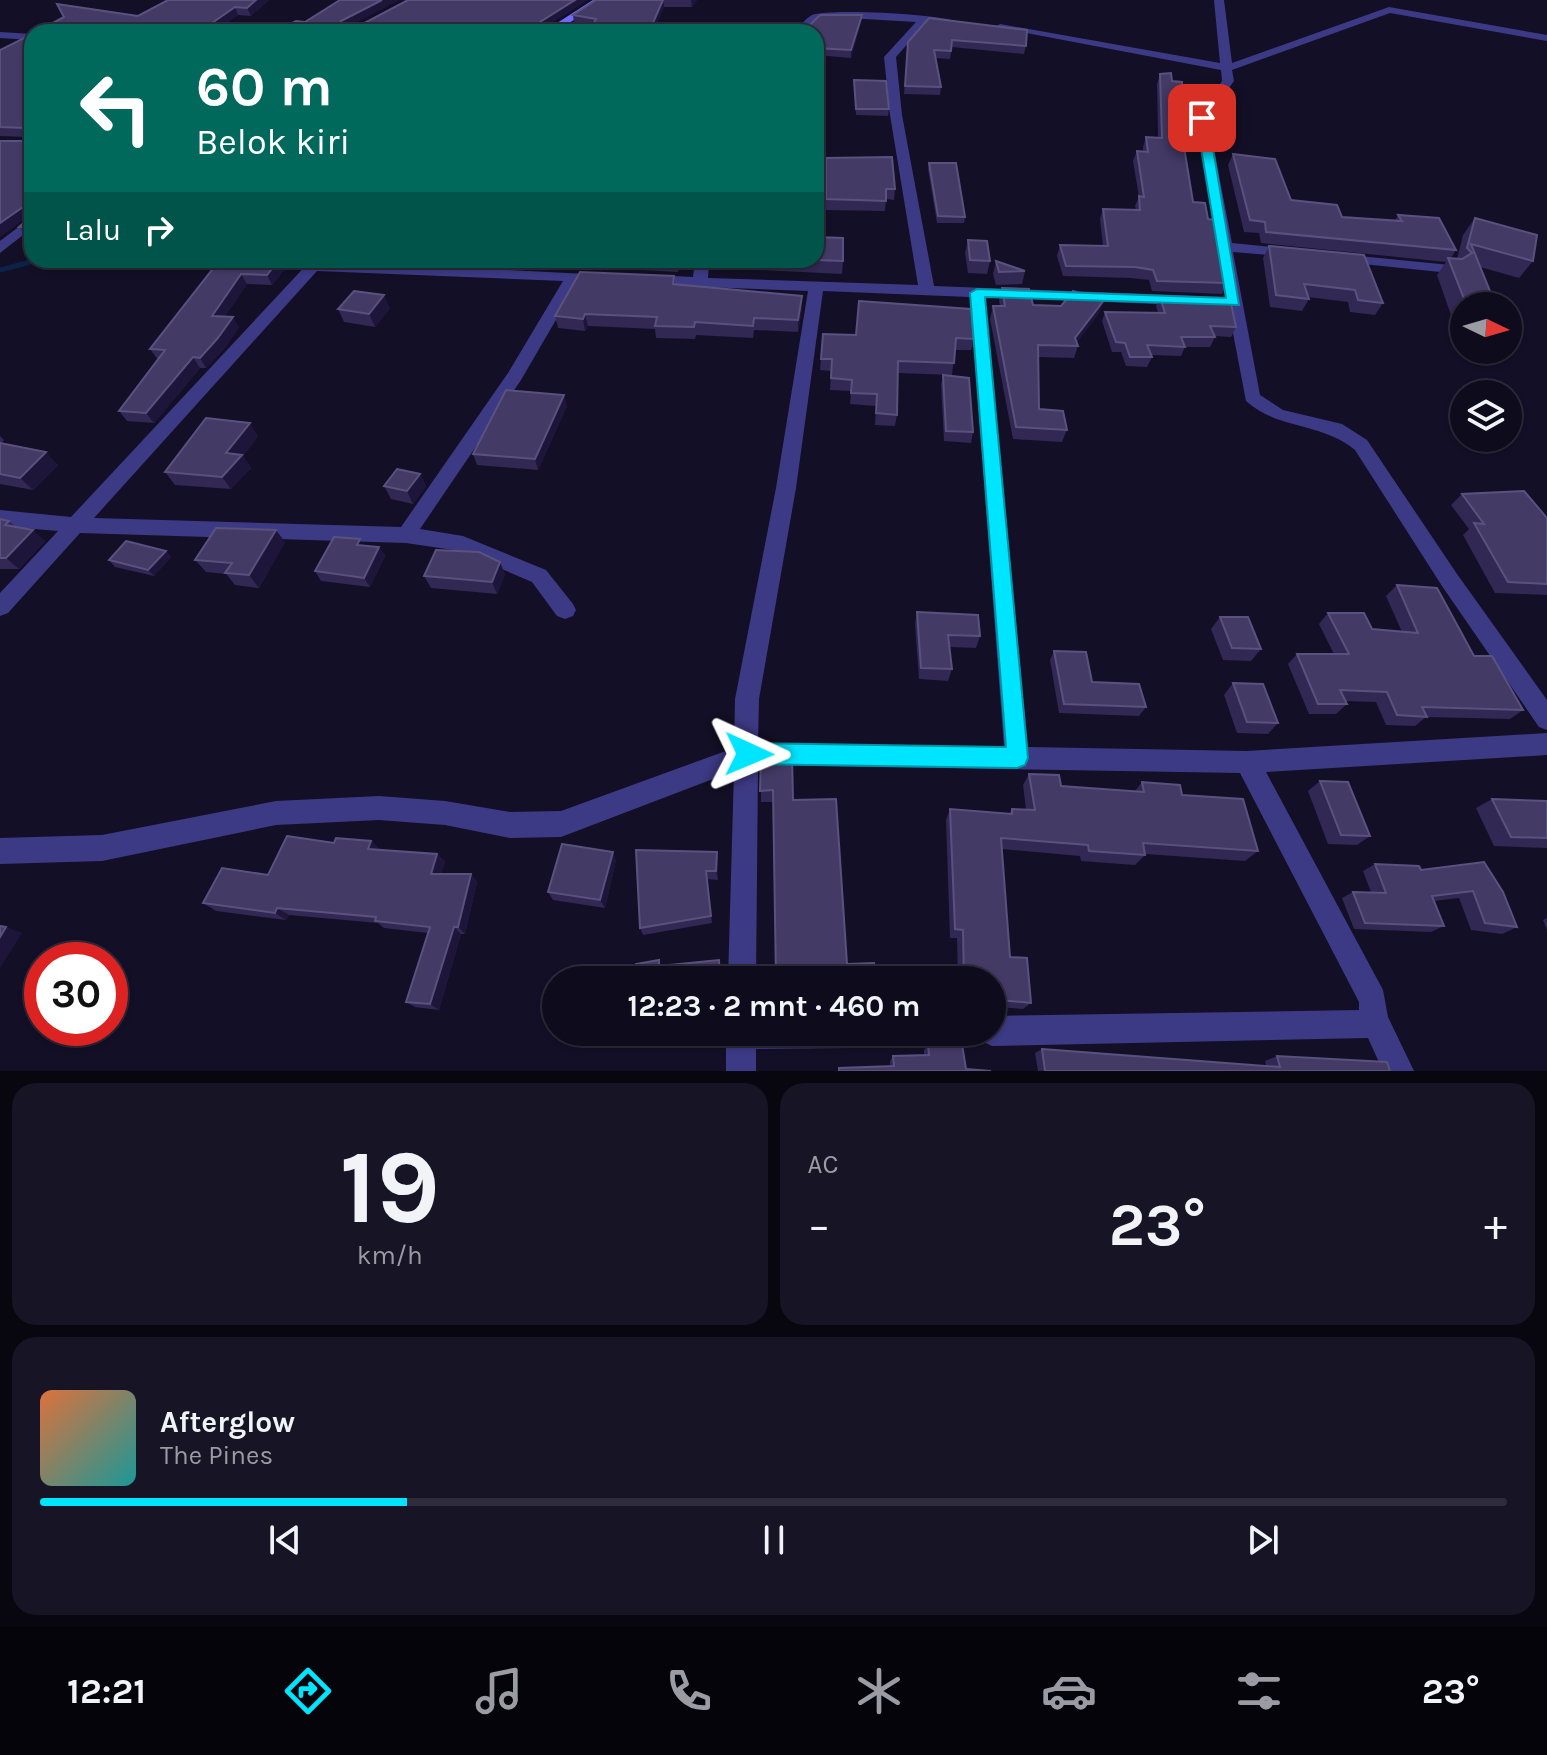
<!DOCTYPE html>
<html lang="id">
<head>
<meta charset="utf-8">
<style>
	body { margin:0; font-family:Karla,sans-serif; background:#171425; color:#f1f3f6; height:100vh; display:flex; flex-direction:column; font-size:30px; white-space:nowrap }
	* { box-sizing:border-box; margin:0 }
	p { font-size:26px; color:#9b9ba3 }
	.icon { flex:none; width:44px; height:44px; fill:none; stroke:currentColor; stroke-width:2; stroke-linecap:round; stroke-linejoin:round }
	.map { position:relative; height:1071px; overflow:hidden }
	.details { display:flex; flex-direction:column; gap:12px; padding:12px; background:#08060f; flex:1 }
	.details>* { flex:none }
	.guide { position:absolute; left:24px; top:24px; width:800px; height:244px; border-radius:24px; box-shadow:0 2px 6px #0004,0 0 0 2px #2e2b3b; background:#00695c; color:#fff; overflow:hidden }
	.needle { width:52px; rotate:95deg }
	.tools { position:absolute; left:1450px; top:292px; display:grid; gap:16px }
	.tools a { display:grid; place-items:center; width:72px; height:72px; border-radius:50%; background:#0e0b1c; box-shadow:0 2px 6px #0004,0 0 0 2px #2e2b3b; font-size:40px }
	.speed { position:absolute; left:24px; top:942px; display:flex; gap:16px; font-size:40px; font-weight:700; text-align:center }
	.speed>* { display:grid; place-content:center; width:104px; height:104px; border-radius:50%; background:#0e0b1c; box-shadow:0 2px 6px #0004,0 0 0 2px #2e2b3b; line-height:1 }
	.speed .limit { border:12px solid #d22; background:#fff; color:#111 }
	.pin { position:absolute; display:grid; place-items:center; width:68px; height:68px; color:#fff; margin:-34px; border-radius:16px; box-shadow:0 4px 12px #0006 }
	.me { position:absolute; width:88px; margin:-44px; rotate:91deg; stroke-linejoin:round; filter:drop-shadow(0 0 6px #0008) }
	.turn { display:flex; align-items:center; gap:28px; height:168px; padding:0 40px; font-size:36px }
	.turn .icon { width:104px; height:104px; stroke-width:2.5 }
	.turn b { display:block; font-size:56px; line-height:68px }
	.then { display:flex; align-items:center; height:76px; padding:0 40px; background:#0003; gap:16px; font-size:30px }
	.big { font-size:60px; font-weight:700; line-height:1.1 }
	.details .card { flex:1; display:flex; flex-direction:column; justify-content:center; gap:12px; min-width:0; padding:0 28px; border-radius:24px; background:#171425 }
	.details .dial { align-items:center; gap:0 }
	.dial b { font-size:104px; line-height:1 }
	.song { display:flex; align-items:center; gap:24px }
	.cover { width:96px; height:96px; border-radius:12px; background:linear-gradient(135deg,hsl(20 70% 55%),hsl(180 70% 35%)) }
	.played { height:8px; border-radius:4px; background:linear-gradient(90deg,#00e5ff 25%,#2e2b3b 25%) }
	.keys { display:flex; justify-content:space-around; direction:ltr }
	.heat { display:flex; justify-content:space-between; align-items:center; font-size:44px; direction:ltr }
	.details .tiles { flex:1; display:grid; gap:12px; grid-template-columns:1fr 1fr }
	.card:last-child { grid-column:span 2 }
	.trip { position:absolute; left:542px; top:966px; width:464px; height:80px; border-radius:40px; background:#0e0b1c; box-shadow:0 2px 6px #0004,0 0 0 2px #2e2b3b; font-weight:700; line-height:80px; text-align:center }
	.tab-bar { display:flex; height:128px; justify-content:space-around; align-items:center; background:#06040b; color:#9b9ba3 }
	.tab-bar .icon { width:56px; height:56px }
	.tab-bar .on { color:#00e5ff }
	.tab-bar b { font-size:36px; color:#f1f3f6 }
	.map>svg:first-child { display:block }
	.lines { fill:none; stroke-linecap:round; stroke-linejoin:round }
	.stream { stroke:#0c2248; stroke-width:5 }
	.street { fill:#3d3a85; fill-rule:evenodd }
	.secondary { fill:#6f6bff; fill-rule:evenodd }
	.wall { fill:#312854 }
	.shaded-wall { fill:#1d163a }
	.building { fill:#433a66; stroke:#5a527e; stroke-width:2 }
	.route { fill:#00e5ff; stroke:#0095a6; stroke-width:2 }
</style>
</head>
<body>
<div class="map">
<svg width="1547" height="1071" viewBox="0 0 1547 1071">
	<rect width="100%" height="100%" fill="#130f26"/>
	<g class="lines">
		<!-- stream -->
		<path class="stream" d="M0,270L34,261"/>
		<!-- street -->
		<g class="street">
			<path d="M1214,0H1224L1232,63L1389,7L1547,35V41L1390,13L1232,70L1234,81L1208,118L1232,243L1291,249L1298,253L1291,257L1233,252L1260,395L1283,410L1342,424L1367,440L1457,574L1547,700V730L1539,727L1442,586L1355,450C1322,422 1278,430 1246,401L1228,307L985,297L1028,747L1247,751L1547,733V755L1266,772L1383,990L1388,1017L1414,1071H1383L1368,1038L992,1046L982,1041L978,1032H992V1016L1359,1010V1002L1240,773L758,765L756,980H728L734,771L561,837L510,838L445,825L379,820L276,825L102,861L0,864V838L102,835L276,801L379,796L445,801L510,812L561,811L734,748L735,699L776,488L808,291L650,285L642,280L650,275L693,277L695,260H709L708,278L918,285L890,115L884,57L916,22L831,17L818,19L805,32H794C799,27 806,18 812,15C827,8 944,14 957,22L952,25L927,22L896,57L902,115L934,286L1226,297L1196,118L1222,81L1221,70L995,27L1000,24L1220,63ZM823,291L970,297L1004,747L758,743L759,699L796,488Z"/>
			<path d="M0,32L32,34V40L0,38Z"/>
			<path d="M816,157H852L858,161L852,165H816Z"/>
			<path d="M32,217V228L0,253V241Z"/>
			<path d="M1339,254L1450,265L1457,269L1450,273L1334,261L1332,258Z"/>
			<path d="M311,260L607,275L610,278L602,283L578,282L521,380L420,529L463,536L546,570L573,604L576,610L573,616L565,619L557,616L532,582L460,551L406,543L80,533L8,613L0,616V593L58,531L0,526V510L71,517ZM317,271L563,281L508,373L401,527L94,518Z"/>
			<path d="M726,1032H953L948,1042L938,1047L756,1049V1071H726Z"/>
		</g>
		<!-- secondary -->
		<path class="secondary" d="M593,0H605L555,32H543Z"/>
	</g>
	<!-- wall -->
	<g class="wall">
		<path d="M269,0L251,16L238,15L214,32H36L138,16Z"/>
		<path d="M596,0H697L692,7H664L653,32H589L592,26L574,23L573,15Z"/>
		<path d="M862,15L861,22L851,58L816,55V32Z"/>
		<path d="M929,18L1026,46L1024,54L952,47L950,59L935,58L941,87L940,95L904,94L908,42Z"/>
		<path d="M32,34V237L26,236L19,227L28,219L27,137L0,136V50Z"/>
		<path d="M1160,74L1172,81L1183,105L1179,114L1193,202L1208,219L1227,283L1222,294L1152,291L1149,280L1131,278L1063,276L1057,256L1060,245L1103,246L1100,219L1103,209L1136,210L1135,206L1139,197L1133,161L1137,151L1143,152V147L1146,137L1158,138L1157,84Z"/>
		<path d="M854,80L889,109L888,116L856,115Z"/>
		<path d="M1233,154L1291,200L1342,217L1395,221L1398,215L1456,250L1451,258L1457,259L1463,235L1475,218L1533,261L1519,278L1480,267L1496,306H1464V320L1452,318L1437,275L1446,262L1261,243L1259,233L1244,232L1228,165Z"/>
		<path d="M826,158L895,189L894,200L886,199L885,211L825,210Z"/>
		<path d="M929,163L965,217L964,223H937L928,169Z"/>
		<path d="M968,240L990,261L987,274L968,273L965,253Z"/>
		<path d="M1269,246L1383,303L1375,315L1350,312L1348,302L1308,297L1309,299L1302,311L1270,307L1263,258Z"/>
		<path d="M292,260L272,285L247,284L225,316L239,327L224,349L206,368H200L154,423L127,421L119,411L158,360L150,349L233,266Z"/>
		<path d="M568,260H679L678,272L569,266Z"/>
		<path d="M721,260H816L843,261L842,274L721,268Z"/>
		<path d="M996,261L1025,271L1022,284L996,285L993,274Z"/>
		<path d="M674,276L675,284L802,308L798,332L754,330L753,338L696,335L695,339L656,338L655,329L588,326L585,331L558,328L555,316Z"/>
		<path d="M1002,288L1033,305L1099,313L1077,342L1078,346L1074,358L1038,357L1039,409L1067,430L1062,442L1013,439L990,319L993,306H1000L999,300Z"/>
		<path d="M1160,297L1236,327L1231,337L1214,336L1215,337L1210,347H1185L1181,356L1151,355L1152,357L1147,367L1126,366L1121,352H1112L1102,321L1105,312L1158,313L1156,306Z"/>
		<path d="M390,308L375,327L344,322L338,309Z"/>
		<path d="M823,334L974,339L971,350H955L952,375L898,373L897,415L895,426L875,425L876,406L850,404L851,391L830,390L831,371L820,370Z"/>
		<path d="M943,375L973,432L971,443L944,441L941,385Z"/>
		<path d="M567,406L538,470L477,465L473,454Z"/>
		<path d="M0,436L4,440L1,444L58,465L33,490L0,484Z"/>
		<path d="M258,436L243,456L251,468L231,489L175,485L165,472Z"/>
		<path d="M420,474L426,486L413,504L391,499L384,486Z"/>
		<path d="M1462,494L1547,518V595L1495,593L1463,535L1469,529L1451,505Z"/>
		<path d="M0,519L9,521L16,527L45,541L19,569H0Z"/>
		<path d="M285,542L259,588L235,585L226,574L206,572L195,560Z"/>
		<path d="M363,545L379,547L385,556L370,587L321,581L315,571Z"/>
		<path d="M166,551L171,557L154,576L115,567L109,560Z"/>
		<path d="M505,574L497,594L431,588L424,576Z"/>
		<path d="M1397,585L1474,656L1523,710L1510,719L1426,717L1415,726L1386,725L1376,702L1345,701L1347,704L1336,714H1309L1288,664L1297,654H1334L1319,624L1328,613L1372,629L1402,632L1386,596Z"/>
		<path d="M917,612L980,636L976,648L949,647L952,669L948,681L919,679L915,624Z"/>
		<path d="M1220,617L1261,649L1251,661L1223,660L1211,629Z"/>
		<path d="M1054,651L1092,682L1146,707L1139,716L1059,713L1050,660Z"/>
		<path d="M1233,683L1278,723L1268,734L1237,733L1224,695Z"/>
		<path d="M761,758L793,800L847,964L776,980L773,802H761Z"/>
		<path d="M1029,774L1061,786L1135,791L1142,782L1182,795L1258,851L1245,861L1145,854V855L1135,865L1081,861L1080,856L1002,849L1010,957L1031,1003L1023,1009L998,1007L996,1017L992,1020V980H958L957,938H950L946,820L950,809L1009,814L1012,809L1026,810L1023,785Z"/>
		<path d="M1320,781L1370,836L1357,845L1328,844L1308,791Z"/>
		<path d="M1492,799L1547,801V848L1494,846L1476,808Z"/>
		<path d="M371,841L380,850L437,854L445,862L441,874H471L477,882L465,934H461L439,1010L415,1007L406,1002L428,933L384,928L378,923L289,915L286,920L216,911L203,903L268,875L334,843Z"/>
		<path d="M717,852L718,861V880L707,879L712,923L643,935L640,928Z"/>
		<path d="M616,860L605,908L553,900L548,892Z"/>
		<path d="M1484,862L1517,927L1502,934L1471,930L1459,898L1434,901L1444,926L1431,932L1354,929L1342,898L1353,892H1371L1363,871L1375,864L1421,870Z"/>
		<path d="M1547,918V930L1543,920Z"/>
		<path d="M957,1032H960L966,1069L991,1071H838L839,1068L890,1066V1061L893,1056L924,1055V1050L928,1045H942L951,1041Z"/>
		<path d="M1042,1049L1266,1066L1265,1061L1277,1056L1390,1071H1038L1035,1053Z"/>
	</g>
	<!-- shaded-wall -->
	<g class="shaded-wall">
		<path d="M256,0H269L251,16L247,8Z"/>
		<path d="M382,0H400L344,29L340,26L341,21Z"/>
		<path d="M575,0H588L538,32H524Z"/>
		<path d="M663,0L664,7L653,32H649Z"/>
		<path d="M691,0H697L692,7Z"/>
		<path d="M235,7L238,15L214,32H199Z"/>
		<path d="M862,15L861,22L851,58V50Z"/>
		<path d="M26,205L32,214L0,237V223Z"/>
		<path d="M279,260H292L272,285L267,275Z"/>
		<path d="M241,274L247,284L218,326L212,316Z"/>
		<path d="M384,295L390,308L375,327L369,314Z"/>
		<path d="M802,296V308L798,332V320Z"/>
		<path d="M1104,300L1099,313L1074,346L1075,338Z"/>
		<path d="M585,314L588,326L585,331L583,319Z"/>
		<path d="M233,317L239,327L224,349L206,368L200,358Z"/>
		<path d="M193,357L200,368L154,423L146,413Z"/>
		<path d="M564,395L567,406L538,470L535,459Z"/>
		<path d="M250,423L258,436L243,456L251,468L231,489L222,477L226,453Z"/>
		<path d="M46,452L58,465L33,490L20,478Z"/>
		<path d="M420,474L426,486L413,504L407,491Z"/>
		<path d="M33,530L45,541L19,569L6,558Z"/>
		<path d="M276,530L285,542L259,588L249,575Z"/>
		<path d="M379,547L385,556L370,587L364,578Z"/>
		<path d="M166,551L171,557L154,576L148,570Z"/>
		<path d="M500,562L505,574L497,594L492,582Z"/>
		<path d="M371,841L380,850L368,849Z"/>
		<path d="M613,852L616,860L605,908L600,900Z"/>
		<path d="M717,852L718,861V880L716,871Z"/>
		<path d="M437,854L445,862L439,882L431,874Z"/>
		<path d="M471,874L477,882L465,934L458,927Z"/>
		<path d="M277,908L289,915L286,920L275,913Z"/>
		<path d="M6,927L22,933L0,968V937Z"/>
		<path d="M454,927L461,934L439,1010L430,1004Z"/>
	</g>
	<!-- building -->
	<g class="building">
		<path d="M168,0H256L247,8L235,7L199,32H36L64,17L57,4L138,16Z"/>
		<path d="M340,0H382L341,21L340,26L357,27L408,0H575L524,32H275L296,21L305,22Z"/>
		<path d="M596,0H663L649,32H589L596,19L573,15Z"/>
		<path d="M820,15H862L851,50L816,48V32H803Z"/>
		<path d="M929,18L1027,30L1026,46L952,40L951,51L934,50L941,87L905,86L908,42Z"/>
		<path d="M32,34V228L19,227L28,219L26,205L0,223V141H28L26,128L0,127V50Z"/>
		<path d="M1171,73L1172,81L1182,82L1183,105L1177,104L1193,202L1205,203L1208,219L1216,220L1227,283L1157,281L1153,270L1135,267L1066,266L1060,245L1108,246L1103,209L1140,210L1139,196L1144,197L1137,151L1148,152L1146,137L1162,138L1160,74Z"/>
		<path d="M854,80L886,81L889,109H856Z"/>
		<path d="M1233,154L1275,159L1291,200L1337,205L1342,217L1402,221L1398,215L1439,218L1456,250L1266,232L1265,222L1250,220Z"/>
		<path d="M892,157L895,189H886V201L826,199V158Z"/>
		<path d="M929,163H956L965,217L938,216Z"/>
		<path d="M1475,218L1537,235L1533,261L1471,244L1496,306L1465,301L1448,258L1462,259L1472,253L1467,248Z"/>
		<path d="M816,237L843,238V261L816,260Z"/>
		<path d="M968,240L987,241L990,261L970,260Z"/>
		<path d="M1269,246L1364,255L1383,303L1358,300L1355,290L1304,284L1309,299L1276,295Z"/>
		<path d="M238,260H279L267,275L241,274L212,316L233,317L217,339L200,358L193,357L146,413L119,411L165,350L150,349L215,266H233Z"/>
		<path d="M996,261L1025,271L999,272Z"/>
		<path d="M580,272L674,276L673,284L802,296L798,320L754,318L753,326L695,322L694,327L655,326L657,317L585,314L583,319L555,316Z"/>
		<path d="M1002,288L1029,289L1033,305L1061,306L1073,291L1104,300L1075,338L1078,346L1038,345L1039,409L1063,411L1067,430L1016,427L993,306H1005Z"/>
		<path d="M354,291L384,295L369,314L338,309Z"/>
		<path d="M1160,297L1230,299L1236,327L1210,326L1215,337H1181L1185,347L1147,345L1152,357H1130L1125,343L1116,342L1105,312L1165,313Z"/>
		<path d="M859,301L971,309L974,339L956,338L954,363L898,361L897,415L876,413L877,394L851,393L852,380L831,378L832,359H821L823,334L856,335Z"/>
		<path d="M943,375L969,378L973,432L946,431Z"/>
		<path d="M506,390L564,395L535,459L473,454Z"/>
		<path d="M206,418L250,423L226,453L242,455L222,477L165,472Z"/>
		<path d="M0,443L46,452L20,478L0,474Z"/>
		<path d="M397,469L420,474L407,491L384,486Z"/>
		<path d="M1524,491L1547,518V584L1508,582L1474,523L1484,524L1462,494Z"/>
		<path d="M0,519L9,521L5,525L33,530L6,558H0Z"/>
		<path d="M216,528L276,530L249,575L225,573L232,563L195,560Z"/>
		<path d="M334,537L360,539L357,545L379,547L364,578L315,571Z"/>
		<path d="M126,541L166,551L148,570L109,560Z"/>
		<path d="M436,550L479,552L500,562L492,582L424,576Z"/>
		<path d="M1397,585L1437,588L1474,656H1492L1523,710L1422,707L1427,717L1397,715L1387,692L1340,690L1347,704H1318L1297,654H1349L1328,613H1364L1372,629L1418,633Z"/>
		<path d="M917,612L978,615L980,636L948,635L952,669L921,668Z"/>
		<path d="M1220,617H1248L1261,649L1232,648Z"/>
		<path d="M1054,651L1086,652L1092,682L1139,684L1146,707L1064,704Z"/>
		<path d="M1233,683L1263,684L1278,723L1247,722Z"/>
		<path d="M792,757L793,800L836,799L847,964L874,963L876,980H776L773,790L760,791L761,758Z"/>
		<path d="M1029,774L1059,775L1061,786L1144,792L1142,782L1180,785L1182,795L1243,799L1258,851L1143,843L1145,855L1089,851L1088,845L1001,838L1010,957L1027,958L1031,1003L999,1000L996,1017H992V980H964L963,930L955,929L950,809L1012,814V809L1035,810Z"/>
		<path d="M1320,781L1348,782L1370,836L1341,835Z"/>
		<path d="M1492,799L1547,801V838L1511,837Z"/>
		<path d="M287,836L334,843L336,838L371,841L368,849L437,854L431,874H471L458,927H454L430,1004L406,1002L430,927L375,921L376,917L277,908L275,913L203,903L222,868L268,875Z"/>
		<path d="M562,844L613,852L600,900L548,892Z"/>
		<path d="M636,850L717,852L716,871H706L711,916L640,928Z"/>
		<path d="M1484,862L1503,892L1517,927L1485,923L1473,891L1432,896L1444,926L1365,923L1353,892L1386,893L1375,864L1419,866L1421,870Z"/>
		<path d="M0,926L6,927L0,937Z"/>
		<path d="M659,960V966L719,960L720,980H637L636,964Z"/>
		<path d="M958,1032H960L966,1069L991,1071H839V1068L894,1066L893,1056L929,1055L928,1045H942L954,1040Z"/>
		<path d="M1042,1049L1280,1067L1277,1056L1387,1062L1390,1071H1045Z"/>
	</g>
	<!-- route -->
	<path class="route" d="M1202,114L1208,118L1239,305L985,297L1028,758L1025,765L1017,768L749,764L741,761L738,754L741,746L749,743L1006,747L970,293L977,289L1226,298L1196,118Z"/>
</svg>
<div class="tools">
<a><svg class="needle" viewBox="-14 -14 28 28"><path d="M0-13l5 13h-10z" fill="#e53935"/><path d="M0 13l5-13h-10z" fill="#9b9ba3"/></svg></a>
<a><svg class="icon" aria-label="layers" viewBox="0 0 24 24"><path d="M12 4l9 5-9 5-9-5zM3 14l9 5 9-5"/></svg></a>
</div>
<div class="speed"><div class="limit">30</div></div>
<div class="pin" style="left:1202px;top:118px;background:#d93025"><svg class="icon" aria-label="arrive" viewBox="0 0 24 24"><path d="M6 21V4h12l-3 4 3 4H6"/></svg></div>
<svg class="me" style="left:749px;top:754px" viewBox="-20 -20 40 40"><path d="M0-17L14 15 0 8-14 15z" fill="#00e5ff" stroke="#fff" stroke-width="4"/></svg>
<div class="trip">12:23 · 2 mnt · 460 m</div>
<div class="guide">
<div class="turn"><svg class="icon" aria-label="left" viewBox="0 0 24 24"><path d="M17 20v-9H6M10 6l-5 5 5 5"/></svg><div><b>60 m</b>Belok kiri</div></div>
<div class="then">Lalu<svg class="icon" aria-label="right" viewBox="0 0 24 24"><path d="M7 20v-9h11M14 6l5 5-5 5"/></svg></div>
</div>
</div>
<section class="details">
<div class="tiles">
<div class="card dial"><b>19</b><p>km/h</p></div>
<div class="card"><p>AC</p>
<div class="heat"><a>−</a><b class="big">23°</b><a>+</a></div>
</div>
<div class="card">
<div class="song"><i class="cover"></i><div><b>Afterglow</b><p>The Pines</p></div></div>
<div class="played"></div>
<div class="keys"><svg class="icon" aria-label="previous" viewBox="0 0 24 24"><path d="M18 5L8 12l10 7zM5 5v14"/></svg><svg class="icon" aria-label="pause" viewBox="0 0 24 24"><path d="M8 5v14M16 5v14"/></svg><svg class="icon" aria-label="next" viewBox="0 0 24 24"><path d="M6 5l10 7-10 7zM19 5v14"/></svg></div>
</div>
</div>
</section>
<nav class="tab-bar">
<b>12:21</b>
<svg class="icon on" aria-label="directions" viewBox="0 0 24 24"><path d="M12 3l9 9-9 9-9-9zM9 14v-3h6M13 9l2 2-2 2"/></svg>
<svg class="icon" aria-label="music" viewBox="0 0 24 24"><path d="M9 18V5l10-2v13"/><circle cx="6" cy="18" r="3"/><circle cx="16" cy="16" r="3"/></svg>
<svg class="icon" aria-label="phone" viewBox="0 0 24 24"><path d="M5 4h4l2 5-3 2q2 4 5 5l2-3 5 2v4C11 20 4 13 5 4z"/></svg>
<svg class="icon" aria-label="climate" viewBox="0 0 24 24"><path d="M12 3v18M4 7l16 10M4 17L20 7"/></svg>
<svg class="icon" aria-label="car" viewBox="0 0 24 24"><path d="M5 17H2v-5l4-1 3-4h7l3 4 3 1v5h-3M9 17h6M6 11h13"/><circle cx="7" cy="17" r="2"/><circle cx="17" cy="17" r="2"/></svg>
<svg class="icon" aria-label="filters" viewBox="0 0 24 24"><path d="M4 7h16M4 17h16"/><circle cx="9" cy="7" r="2"/><circle cx="15" cy="17" r="2"/></svg>
<b>23°</b>
</nav>
</body>
</html>
